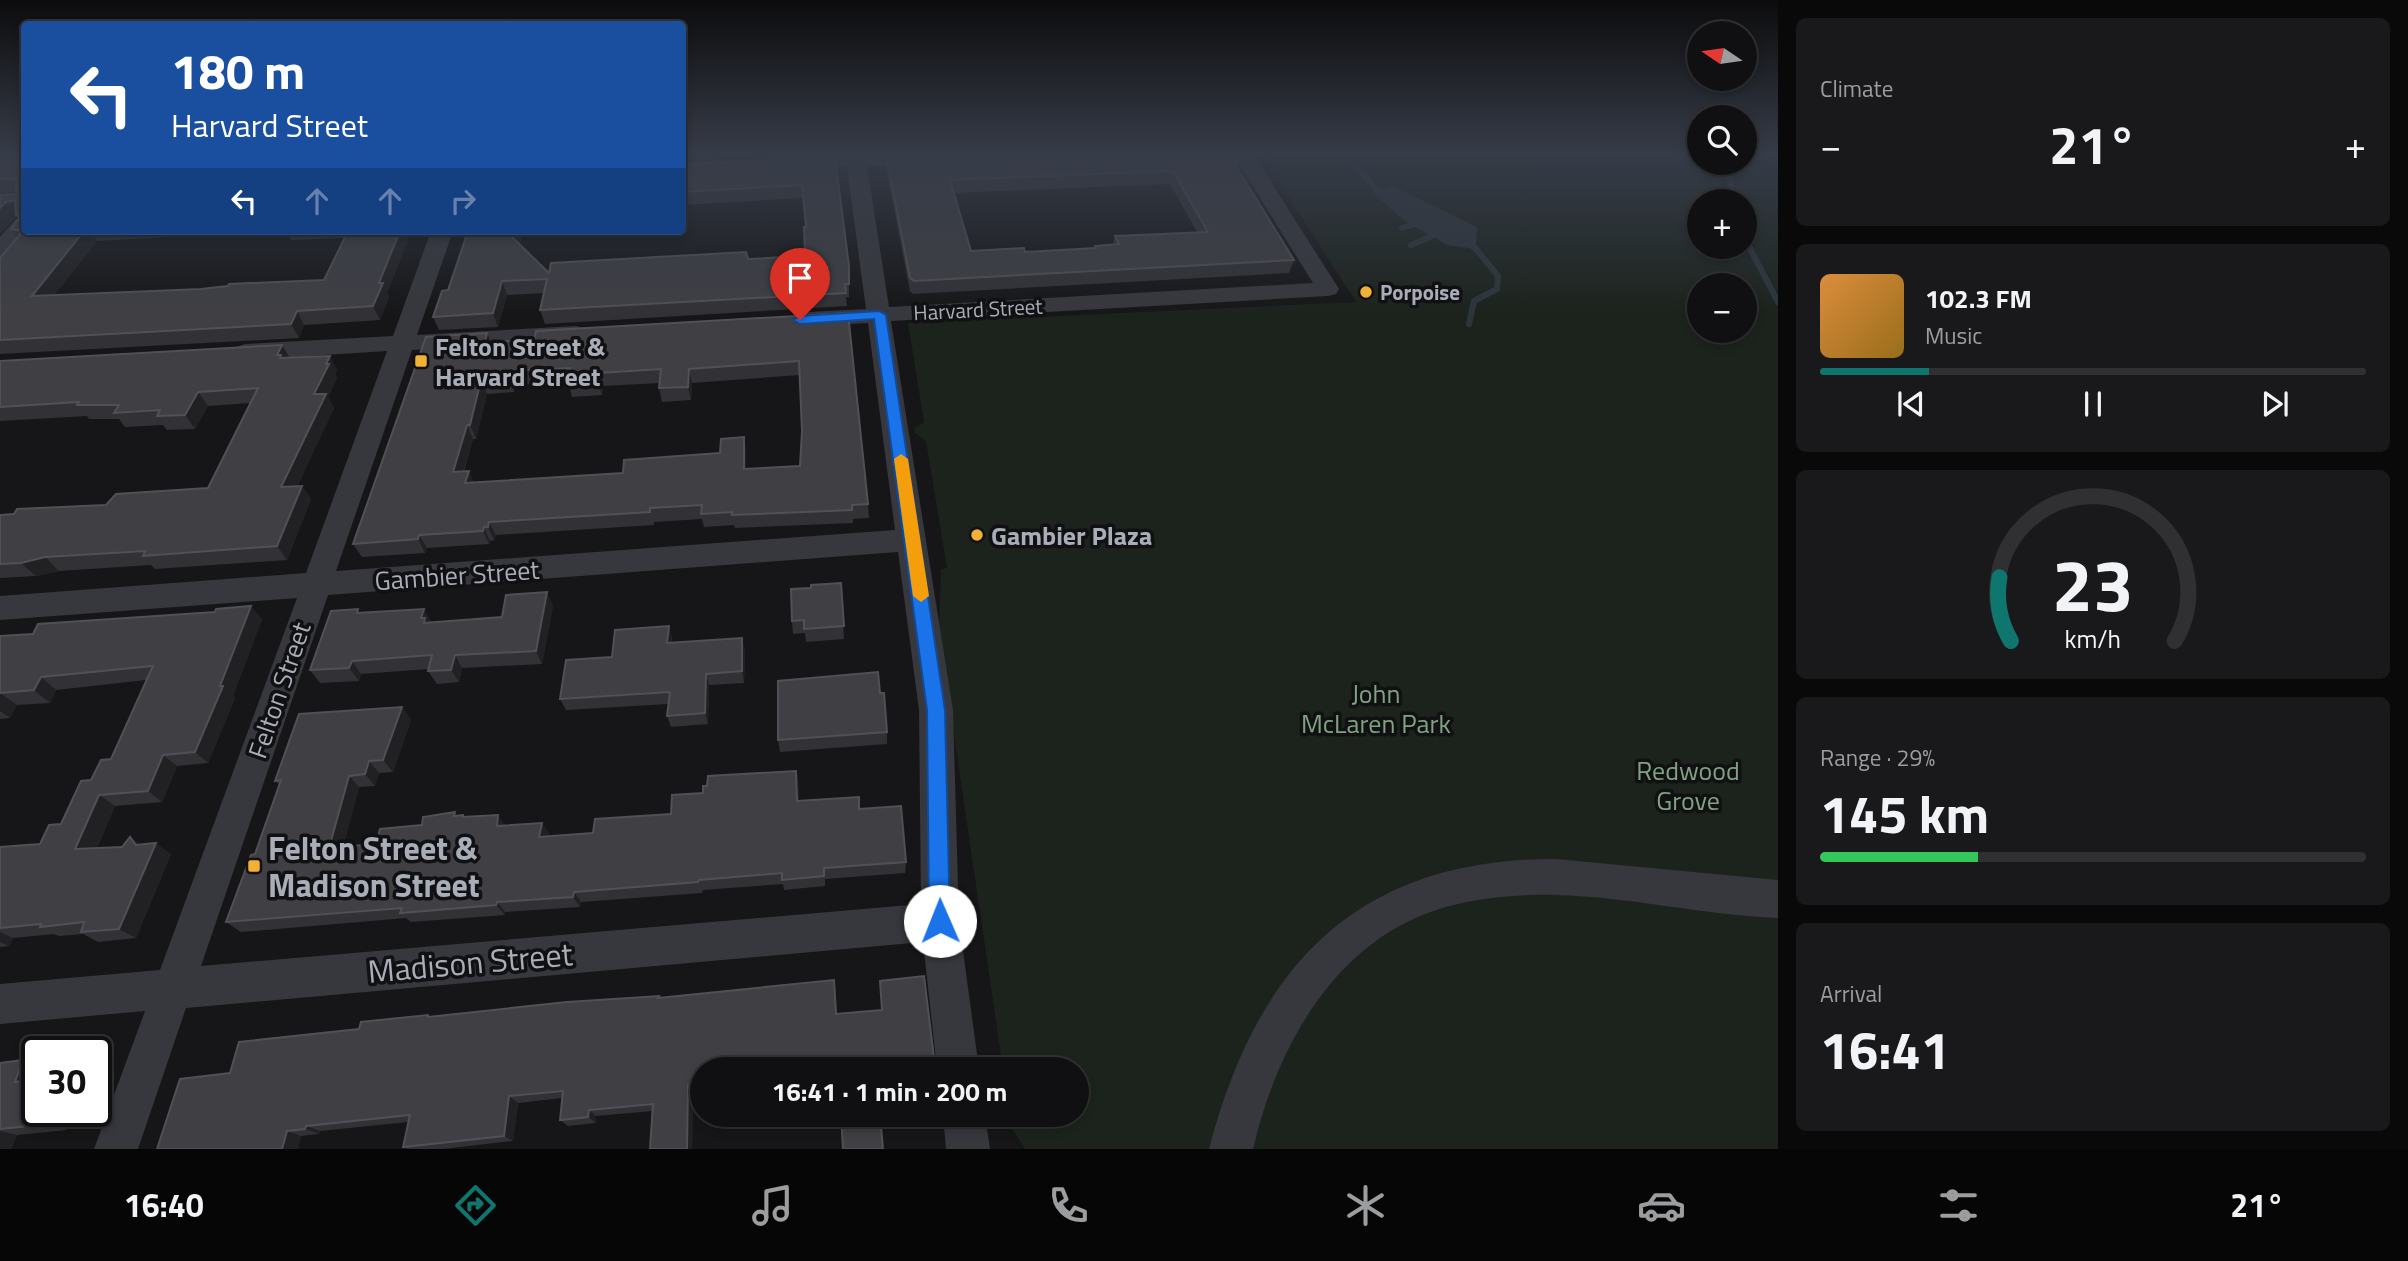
<!DOCTYPE html>
<html lang="en">
<head>
<meta charset="utf-8">
<style>
	body { margin:0; font-family:"Titillium Web",sans-serif; background:#19191b; color:#f1f3f6; height:100vh; display:flex; flex-direction:column; font-size:26px; white-space:nowrap }
	* { box-sizing:border-box; margin:0 }
	p { font-size:23px; color:#9c9d9f }
	.icon { flex:none; width:38px; height:38px; fill:none; stroke:currentColor; stroke-width:2; stroke-linecap:round; stroke-linejoin:round }
	.map { position:relative; flex:1; overflow:hidden }
	.drawer { display:flex; flex-direction:column; gap:18px; padding:18px; background:#09090a; width:630px }
	.drawer>* { flex:none }
	.banner { position:absolute; left:21px; top:21px; width:665px; height:214px; border-radius:7px; box-shadow:0 4px 10px #0003,0 0 0 2px #303032; background:#1a4fa0; color:#fff; overflow:hidden }
	.needle { width:46px; rotate:283deg }
	.controls { position:absolute; left:1687px; top:21px; display:grid; gap:14px }
	.controls a { display:grid; place-items:center; width:70px; height:70px; border-radius:50%; background:#101012; box-shadow:0 4px 10px #0003,0 0 0 2px #303032; font-size:35px }
	.speed { position:absolute; left:21px; top:1036px; display:flex; gap:14px; font-size:35px; font-weight:700; text-align:center }
	.speed>* { display:grid; place-content:center; width:91px; height:91px; border-radius:50%; background:#101012; box-shadow:0 4px 10px #0003,0 0 0 2px #303032; line-height:1 }
	.speed .limit { border:4px solid #111; border-radius:10px; background:#fff; color:#111 }
	.pin { position:absolute; display:grid; place-items:center; width:60px; height:60px; color:#fff; margin:-72px -30px; border-radius:50% 50% 50% 0; rotate:-45deg; box-shadow:0 0 7px #0007 }
	.pin .icon { rotate:45deg }
	.me { position:absolute; width:77px; margin:-38px; rotate:359deg; stroke-linejoin:round; filter:drop-shadow(0 0 5px #0008) }
	.turn { display:flex; align-items:center; gap:24px; height:147px; padding:0 35px; font-size:32px }
	.turn .icon { width:91px; height:91px; stroke-width:2.5 }
	.turn b { display:block; font-size:49px; line-height:60px }
	.lanes { display:flex; align-items:center; height:66px; padding:0 35px; background:#0003; justify-content:center; gap:35px; direction:ltr }
	.lanes .off { opacity:.35 }
	.big { font-size:52px; font-weight:700; line-height:1.1 }
	.drawer .tile { flex:1; display:flex; flex-direction:column; justify-content:center; gap:10px; min-width:0; padding:0 24px; border-radius:10px; background:#19191b }
	.drawer .dial { align-items:center; gap:0 }
	.dial svg { height:182px; overflow:visible; fill:none; stroke:#303032; stroke-width:7; stroke-linecap:round; text-anchor:middle }
	.dial text { fill:#f1f3f6; stroke:none }
	.song { display:flex; align-items:center; gap:21px }
	.cover { width:84px; height:84px; border-radius:10px; background:linear-gradient(135deg,hsl(30 70% 55%),hsl(40 70% 35%)) }
	.played { height:7px; border-radius:4px; background:linear-gradient(90deg,#0f766e 20%,#303032 20%) }
	.keys { display:flex; justify-content:space-around; direction:ltr }
	.heat { display:flex; justify-content:space-between; align-items:center; font-size:38px; direction:ltr }
	.charge { height:10px; border-radius:5px; background:linear-gradient(90deg,#34c759 29%,#303032 0) }
	.trip { position:absolute; left:690px; top:1057px; width:399px; height:70px; border-radius:35px; background:#101012; box-shadow:0 4px 10px #0003,0 0 0 2px #303032; font-weight:700; line-height:70px; text-align:center }
	.tab-bar { display:flex; height:112px; justify-content:space-around; align-items:center; background:#060607; color:#9c9d9f }
	.tab-bar .icon { width:49px; height:49px }
	.tab-bar .current { color:#0f766e }
	.tab-bar b { font-size:32px; color:#f1f3f6 }
	main { display:flex; flex:1; min-height:0 }
	.map>svg:first-child { display:block }
	.green { fill:#1c231d; fill-rule:evenodd }
	.water { fill:#2c353c }
	.lines { fill:none; stroke-linecap:round; stroke-linejoin:round }
	.stream { stroke:#2c353c; stroke-width:6 }
	.minor { fill:#37383d; fill-rule:evenodd }
	.wall { fill:#323236; fill-rule:evenodd }
	.shaded-wall { fill:#212124 }
	.building { fill:#3f3f44; stroke:#4f5156; stroke-width:2; fill-rule:evenodd }
	.route { fill:#1a73e8; stroke:#114b97; stroke-width:2 }
	.slow { fill:#f59e0b }
	.poi-dot { fill:#f2b134; stroke:#111113; stroke-width:2.5 }
	.labels { text-anchor:middle; dominant-baseline:central; stroke-width:7; stroke-linejoin:round; paint-order:stroke }
	.far-poi-label { font-size:21px; font-weight:bold; fill:#a8adb8; stroke:#111113; text-anchor:start }
	.far-street-label { font-size:21px; fill:#a8adb8; stroke:#111113 }
	.poi-label { font-size:26px; font-weight:bold; fill:#a8adb8; stroke:#111113; text-anchor:start }
	.street-label { font-size:26px; fill:#a8adb8; stroke:#111113 }
	.park-label { font-size:26px; fill:#7fa381; stroke:#111113 }
	.near-poi-label { font-size:32px; font-weight:bold; fill:#a8adb8; stroke:#111113; text-anchor:start }
	.near-street-label { font-size:32px; fill:#a8adb8; stroke:#111113 }
</style>
</head>
<body>
<main>
<div class="map">
<svg width="1778" height="1149" viewBox="0 0 1778 1149">
	<rect width="100%" height="100%" fill="#161618"/>
	<!-- green -->
	<path class="green" d="M1261,154H1699V163H1745V154H1778V1149H1025L1012,1128L1010,1115H1076V1069H1003L939,632L941,569L947,568L926,441L914,432L916,427L924,422L908,323L1356,302ZM1699,201H1745V247H1699ZM1699,285H1745V331H1699Z"/>
	<!-- water -->
	<path class="water" d="M1392,186L1477,227L1476,249L1447,245L1402,219L1372,192Z"/>
	<g class="lines">
		<!-- stream -->
		<g class="stream">
			<path d="M1726,163L1734,201"/>
			<path d="M1359,170L1377,190L1387,196"/>
			<path d="M1402,228L1423,221"/>
			<path d="M1745,239L1778,302"/>
			<path d="M1466,242L1476,249L1498,276L1497,289L1474,301L1469,324"/>
			<path d="M1411,245L1432,236V225"/>
		</g>
		<!-- minor -->
		<g class="minor">
			<path d="M845,154H1015L1005,160L867,166L889,307L1313,283L1233,154H1253L1339,289L1336,294L1328,296L891,321L953,710L959,921L979,1069H937L923,942L186,1008L138,1149H94L145,1011L0,1024V984L160,970L297,598L0,620V596L306,573L387,351L245,360L236,357L233,352L236,347L245,344L393,336L431,231H453L417,335L576,326L584,328L588,333L584,338L576,340L412,350L336,571L895,530L868,323L808,326L800,324L796,319L800,314L808,312L866,309L847,167L830,166L827,162L830,158ZM898,552L919,710L921,904L201,966L328,595Z"/>
			<path d="M24,216V231H28L8,256L0,258V237L17,218Z"/>
			<path d="M1556,859L1778,880V918C1704,915 1630,897 1556,895C1512,894 1466,898 1425,914C1328,952 1275,1054 1253,1149H1209C1257,965 1358,858 1556,859Z"/>
			<path d="M943,1115H985L990,1149H946Z"/>
		</g>
	</g>
	<!-- wall -->
	<g class="wall">
		<path d="M0,154H24V231H279L97,241L54,295L201,289L324,280L344,238L291,240L287,231H408L410,235L387,293L389,297L380,320L304,325L299,338L0,354V258L17,237L11,229L19,219L17,215L0,233V208L16,194V192L0,193Z"/>
		<path d="M682,154H798L682,160Z"/>
		<path d="M886,155L1237,163L1236,167L1294,260L1289,273L913,294L910,291L886,168ZM1170,184L1197,232L1115,236L1113,245L1095,246V248L1025,252L971,251L953,193Z"/>
		<path d="M835,157L849,280V297H846L847,306L545,324L540,310L544,293L507,295L498,327L439,330L433,317L448,290L468,231H523L520,244L549,273L748,259L805,256L806,227L803,198L682,205V164Z"/>
		<path d="M848,313L868,504L869,518L853,519V523L735,528L734,525L704,527L702,519L654,522V525L496,535L494,540L490,541L489,544L427,548L425,553L362,557L353,544L487,333L491,342L533,345ZM800,375L802,431L800,466L746,469V451L744,437L720,453L623,473L474,483L464,471L473,439H476L487,394L514,392L516,385L568,382L572,397L602,395L603,386L660,383L659,388L662,402L691,400L692,383Z"/>
		<path d="M290,358L337,370L335,375L337,378L328,397L334,408L297,486H302L311,499L287,560L155,569L151,565L59,571L36,576L0,578V515L106,505L208,488L250,403L208,406L195,429L167,430L163,425L125,427L119,419H89L87,416L0,421V361Z"/>
		<path d="M841,583L844,639L806,642L805,633L793,634L792,621L811,588Z"/>
		<path d="M553,606L542,664L462,668L459,682L437,684L428,671L429,669L361,674L359,681L320,683L310,670L360,613L432,622L502,617Z"/>
		<path d="M262,619L233,696L235,698L208,763L177,766L162,802L115,806L97,848L141,845L171,854L136,938L98,942L83,934L59,936L54,934L13,938L9,946L0,947V847L40,844L61,824L91,780L111,759L146,680L56,690L50,703L17,705L10,718L0,719V636Z"/>
		<path d="M669,626L672,638V642L745,650L744,683L709,685L708,724L671,727L667,716L668,704L566,710L560,699L612,657Z"/>
		<path d="M402,707L411,720L393,772L379,773L375,786L359,787L343,847L376,844L422,825L463,815L465,817L506,826L542,823L549,834L548,836L593,833L671,814L703,793L796,771L798,783L799,801L859,809L906,862L905,873L825,879V886L784,890L783,884L703,890L702,893L581,902L580,907L505,912V915L411,922L406,918L241,932L226,922L255,854L280,785L275,781Z"/>
		<path d="M887,732V744L780,752L778,740Z"/>
		<path d="M835,988L837,1014L934,1058L933,1065L829,1069H702V1091L693,1092L692,1149H650L652,1111L596,1116V1123L568,1126L560,1120L562,1098L518,1103L513,1141L443,1149H408L403,1147L408,1122L320,1131L319,1134L301,1136L298,1149H157L230,1073L359,1029L428,1015L431,1017L659,996L660,998Z"/>
		<path d="M0,1063L37,1111L67,1130L17,1135L11,1149H0Z"/>
		<path d="M841,1115H927L926,1116L880,1121Z"/>
	</g>
	<!-- shaded-wall -->
	<g class="shaded-wall">
		<path d="M15,200L24,214L16,215L0,233V208L6,202Z"/>
		<path d="M84,231H90L97,241L43,310L32,296Z"/>
		<path d="M400,231H408L410,235L387,293L389,297L380,320L373,306L379,283Z"/>
		<path d="M515,231H523L518,251L513,238Z"/>
		<path d="M502,281L507,295L498,327L493,313Z"/>
		<path d="M297,311L304,325L299,338L291,324Z"/>
		<path d="M487,333L493,347L485,342Z"/>
		<path d="M282,345L290,358L287,365L277,355Z"/>
		<path d="M330,356L337,370L335,375L337,378L328,397L334,408L291,501L281,487L314,394Z"/>
		<path d="M689,369L692,383L691,400L688,387Z"/>
		<path d="M510,371L516,385L514,392L509,379Z"/>
		<path d="M599,373L603,386L602,395L598,382Z"/>
		<path d="M481,380L487,394L476,439L470,425Z"/>
		<path d="M198,392L208,406L195,429L185,415Z"/>
		<path d="M467,425L473,439L459,485L453,472Z"/>
		<path d="M744,437L746,451V483L744,469Z"/>
		<path d="M469,471L475,484L465,483Z"/>
		<path d="M302,486L311,499L287,560L277,546Z"/>
		<path d="M489,522L496,535L494,540L488,527Z"/>
		<path d="M484,527L490,541L489,544L483,531Z"/>
		<path d="M419,535L427,548L425,553L418,539Z"/>
		<path d="M45,557L59,571L36,576L21,563Z"/>
		<path d="M547,592L553,606L542,664L536,651Z"/>
		<path d="M251,606L262,619L233,696L235,698L208,763L195,752Z"/>
		<path d="M424,609L432,622V636L421,618Z"/>
		<path d="M669,626L672,638L671,655L667,643Z"/>
		<path d="M742,638L745,650L744,683L742,671Z"/>
		<path d="M455,655L462,668L459,682L451,670Z"/>
		<path d="M352,661L361,674L359,681L349,668Z"/>
		<path d="M706,674L709,685L708,724L705,713Z"/>
		<path d="M41,677L56,690L50,703L34,690Z"/>
		<path d="M0,693L17,705L10,718L0,711Z"/>
		<path d="M402,707L411,720L393,772L383,760Z"/>
		<path d="M163,755L177,766L162,802L148,791Z"/>
		<path d="M369,761L379,773L375,786L365,774Z"/>
		<path d="M796,771L798,783L799,813L797,801Z"/>
		<path d="M349,776L359,787L340,858L329,848Z"/>
		<path d="M99,795L115,806L92,860L75,849Z"/>
		<path d="M498,815L506,826H497Z"/>
		<path d="M542,823L549,834L547,847L539,837Z"/>
		<path d="M130,837L146,848L156,843L171,854L136,938L119,929L136,845Z"/>
		<path d="M574,892L581,902L580,907L573,897Z"/>
		<path d="M497,902L505,912V915L496,905Z"/>
		<path d="M0,932L13,938L9,946L0,942Z"/>
		<path d="M23,1060L37,1065V1085L15,1082Z"/>
		<path d="M688,1085L693,1092L692,1149H687Z"/>
		<path d="M509,1096L518,1103L513,1141L504,1136Z"/>
		<path d="M589,1110L596,1116V1123L588,1117Z"/>
		<path d="M52,1111H75L67,1130L47,1124Z"/>
		<path d="M306,1126L320,1131L319,1134L305,1129Z"/>
		<path d="M0,1131L17,1135L11,1149H0Z"/>
		<path d="M287,1131L301,1136L298,1149H282Z"/>
	</g>
	<!-- building -->
	<g class="building">
		<path d="M0,154H24V231H84L32,296L201,289L228,286L229,284L324,280L348,231H400L379,283H383L373,306L297,311L291,324L0,340V258L23,231L11,229L20,217L16,215L15,200L6,202L0,208V195L16,194V179H0Z"/>
		<path d="M914,154H1233L1237,163H1234L1294,260L914,281L910,278L886,155ZM1173,171L1208,232L1115,236L1119,244L1095,246L1096,248L1025,252L1024,248L971,251L950,180Z"/>
		<path d="M835,157L849,266V284H845L846,293L540,310L547,279L502,281L493,313L433,317L442,291L448,290L468,231H515L513,238L549,273L551,263L746,252L748,259L805,256L804,227H806L802,185L682,192V164Z"/>
		<path d="M848,313L868,504L852,505V510L732,515V512L701,514L702,505L650,508V512L489,522L488,527H484L483,531L419,535L418,539L353,544L426,337L487,333L485,342L513,341L533,345L536,331ZM799,361L802,431L800,466L744,469V437L721,439L720,453L624,460L623,473L465,483L469,471L453,472L467,425H470L481,380L509,379L510,371L570,368L568,383L598,382L599,373L661,369L659,388L688,387L689,369Z"/>
		<path d="M282,345L277,355H281L280,358L330,356L326,364H329L314,394H326L281,487L302,486L277,546L143,556L145,551L45,557L21,563L0,564V515L14,514L17,509L106,505L116,494L208,488L258,388L198,392L185,415L157,416L160,410L114,413L119,405H77L79,402L0,407V361Z"/>
		<path d="M841,583L844,626L804,629V620L792,621L791,589L811,588V585Z"/>
		<path d="M547,592L536,651L455,655L451,670L428,671L432,655L352,661L349,668L310,670L331,611L358,609L357,613L424,609L421,618H425L424,623L502,617L506,595Z"/>
		<path d="M251,606L220,686H223L195,752L163,755L148,791L99,795L75,849L122,847L130,837L136,845L156,843L119,929L81,932L84,922L40,927L41,924L0,928V847L40,844L49,825L61,824L81,781L91,780L101,760L111,759L153,666L41,677L34,690L0,693V636L33,634L38,624L215,612L216,609Z"/>
		<path d="M669,626L667,643L742,638V671L706,674L705,713L667,716L670,692L560,699L566,660L612,657L615,630Z"/>
		<path d="M878,672L880,693H884L887,732L778,740V681Z"/>
		<path d="M402,707L383,760L369,761L365,774L349,776L329,848L376,844L380,829L422,825L423,817L455,812L454,816L463,815V817L498,815L497,826L542,823L539,837L593,833L595,819L671,814L672,795L703,793V786H707L708,776L796,771L797,801L859,797V809L901,806L906,862L824,868V876L782,880V873L699,880L698,882L574,892L573,897L497,902L496,905L400,913L402,908L226,922L251,855L255,854L281,780L275,781L299,714Z"/>
		<path d="M924,976L934,1058L922,1059L923,1069H839L838,1061L761,1069H702V1084L688,1085L687,1149H650L653,1104L589,1110L588,1117L560,1120L563,1091L509,1096L504,1136L403,1147L410,1115L306,1126L305,1129L287,1131L282,1149H157L180,1079L230,1073L239,1042L359,1029L361,1022L428,1015V1017L567,1002L659,996L658,998L834,980L836,1014L882,1010L880,981Z"/>
		<path d="M23,1060L15,1082L37,1079V1111H52L47,1124L0,1129V1063Z"/>
		<path d="M841,1115H884H880L883,1149H843Z"/>
	</g>
	<!-- sky -->
	<linearGradient id="sky" x2="0" y2="1"><stop stop-color="#0c0c0d"/><stop offset="0.49" stop-color="#363c48"/><stop offset="1" stop-color="#363c48" stop-opacity="0"/></linearGradient>
	<rect width="1778" height="315" fill="url(#sky)"/>
	<!-- route -->
	<path class="route" d="M879,311L886,315L945,710L950,921L947,928L940,931L932,928L929,921L927,710L874,319L800,324L793,320L800,316Z"/>
	<!-- slow -->
	<path class="slow" d="M901,454L908,459L929,596L921,602L913,596L894,459Z"/>
	<!-- markers -->
	<g class="poi-dot">
		<circle cx="1366" cy="292" r="7"/>
		<rect x="414" y="354" width="14" height="14" rx="3.5"/>
		<circle cx="977" cy="535" r="7"/>
		<rect x="247" y="859" width="14" height="14" rx="3.5"/>
	</g>
	<g class="labels">
		<!-- far-poi labels -->
		<g class="far-poi-label">
			<text x="1380" y="292">Porpoise</text>
		</g>
		<!-- far-street labels -->
		<g class="far-street-label">
			<text transform="translate(978 309) rotate(-3)">Harvard Street</text>
		</g>
		<!-- poi labels -->
		<g class="poi-label">
			<text x="435" y="346">Felton Street &amp;<tspan x="435" dy="30">Harvard Street</tspan></text>
			<text x="991" y="535">Gambier Plaza</text>
		</g>
		<!-- street labels -->
		<g class="street-label">
			<text transform="translate(457 575) rotate(-4)">Gambier Street</text>
			<text transform="translate(279 690) rotate(-71)">Felton Street</text>
		</g>
		<!-- park labels -->
		<g class="park-label">
			<text x="1376" y="693">John<tspan x="1376" dy="30">McLaren Park</tspan></text>
			<text x="1688" y="770">Redwood<tspan x="1688" dy="30">Grove</tspan></text>
		</g>
		<!-- near-poi labels -->
		<g class="near-poi-label">
			<text x="268" y="848">Felton Street &amp;<tspan x="268" dy="37">Madison Street</tspan></text>
		</g>
		<!-- near-street labels -->
		<g class="near-street-label">
			<text transform="translate(470 962) rotate(-5)">Madison Street</text>
		</g>
	</g>
</svg>
<div class="controls">
<a><svg class="needle" viewBox="-14 -14 28 28"><path d="M0-13l5 13h-10z" fill="#e53935"/><path d="M0 13l5-13h-10z" fill="#9c9d9f"/></svg></a>
<a><svg class="icon" aria-label="search" viewBox="0 0 24 24"><circle cx="10" cy="10" r="6"/><path d="M15 15l6 6"/></svg></a>
<a>+</a>
<a>−</a>
</div>
<div class="speed"><div class="limit">30</div></div>
<div class="pin" style="left:800px;top:320px;background:#d93025"><svg class="icon" aria-label="arrive" viewBox="0 0 24 24"><path d="M6 21V4h12l-3 4 3 4H6"/></svg></div>
<svg class="me" style="left:940px;top:921px" viewBox="-20 -20 40 40"><circle r="19" fill="#fff"/><path d="M0-13L10 11 0 6-10 11z" fill="#1a73e8"/></svg>
<div class="trip">16:41 · 1 min · 200 m</div>
<div class="banner">
<div class="turn"><svg class="icon" aria-label="left" viewBox="0 0 24 24"><path d="M17 20v-9H6M10 6l-5 5 5 5"/></svg><div><b>180 m</b>Harvard Street</div></div>
<div class="lanes"><svg class="icon" aria-label="left" viewBox="0 0 24 24"><path d="M17 20v-9H6M10 6l-5 5 5 5"/></svg><svg class="icon off" aria-label="ahead" viewBox="0 0 24 24"><path d="M12 20V5M6 11l6-6 6 6"/></svg><svg class="icon off" aria-label="ahead" viewBox="0 0 24 24"><path d="M12 20V5M6 11l6-6 6 6"/></svg><svg class="icon off" aria-label="right" viewBox="0 0 24 24"><path d="M7 20v-9h11M14 6l5 5-5 5"/></svg></div>
</div>
</div>
<section class="drawer">
<div class="tile"><p>Climate</p>
<div class="heat"><a>−</a><b class="big">21°</b><a>+</a></div>
</div>
<div class="tile">
<div class="song"><i class="cover"></i><div><b>102.3 FM</b><p>Music</p></div></div>
<div class="played"></div>
<div class="keys"><svg class="icon" aria-label="previous" viewBox="0 0 24 24"><path d="M18 5L8 12l10 7zM5 5v14"/></svg><svg class="icon" aria-label="pause" viewBox="0 0 24 24"><path d="M8 5v14M16 5v14"/></svg><svg class="icon" aria-label="next" viewBox="0 0 24 24"><path d="M6 5l10 7-10 7zM19 5v14"/></svg></div>
</div>
<div class="tile dial"><svg viewBox="0 0 100 80">
<path d="M14 69A42 42 0 1 1 86 69"/>
<path d="M14 69A42 42 0 0 1 9 41" stroke="#0f766e"/>
<text x="50" y="56" font-size="32" font-weight="700">23</text>
<text x="50" y="72" font-size="11">km/h</text>
</svg></div>
<div class="tile"><p>Range · 29%</p><b class="big">145 km</b><div class="charge"></div></div>
<div class="tile"><p>Arrival</p><b class="big">16:41</b></div>
</section>
</main>
<nav class="tab-bar">
<b>16:40</b>
<svg class="icon current" aria-label="directions" viewBox="0 0 24 24"><path d="M12 3l9 9-9 9-9-9zM9 14v-3h6M13 9l2 2-2 2"/></svg>
<svg class="icon" aria-label="music" viewBox="0 0 24 24"><path d="M9 18V5l10-2v13"/><circle cx="6" cy="18" r="3"/><circle cx="16" cy="16" r="3"/></svg>
<svg class="icon" aria-label="phone" viewBox="0 0 24 24"><path d="M5 4h4l2 5-3 2q2 4 5 5l2-3 5 2v4C11 20 4 13 5 4z"/></svg>
<svg class="icon" aria-label="climate" viewBox="0 0 24 24"><path d="M12 3v18M4 7l16 10M4 17L20 7"/></svg>
<svg class="icon" aria-label="car" viewBox="0 0 24 24"><path d="M5 17H2v-5l4-1 3-4h7l3 4 3 1v5h-3M9 17h6M6 11h13"/><circle cx="7" cy="17" r="2"/><circle cx="17" cy="17" r="2"/></svg>
<svg class="icon" aria-label="filters" viewBox="0 0 24 24"><path d="M4 7h16M4 17h16"/><circle cx="9" cy="7" r="2"/><circle cx="15" cy="17" r="2"/></svg>
<b>21°</b>
</nav>
</body>
</html>
